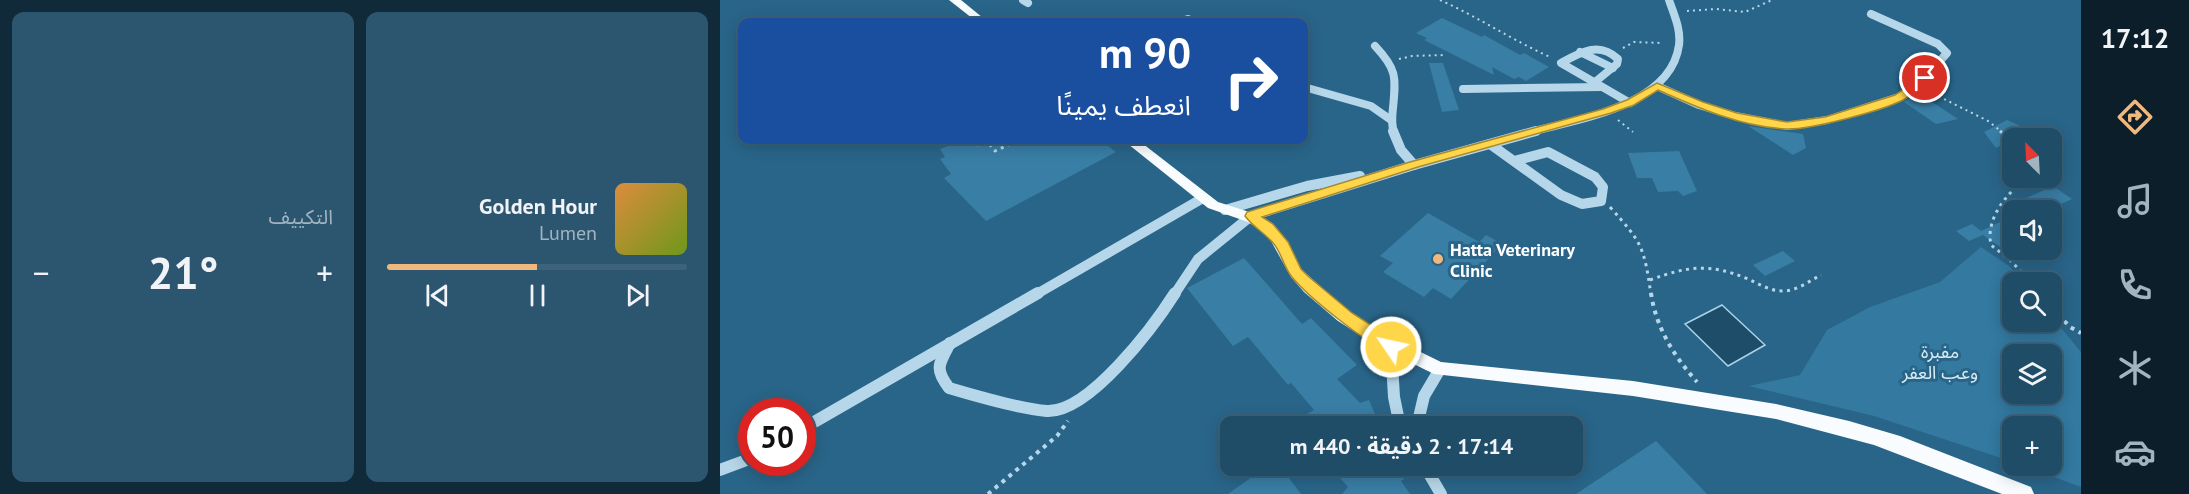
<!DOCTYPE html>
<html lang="ar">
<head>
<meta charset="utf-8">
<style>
	body { margin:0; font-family:"PT Sans","Noto Sans Arabic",sans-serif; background:#2c5670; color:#f1f3f6; direction:rtl; height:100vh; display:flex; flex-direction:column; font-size:22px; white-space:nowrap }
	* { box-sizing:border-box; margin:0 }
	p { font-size:20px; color:#a1b4c0 }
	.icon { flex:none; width:33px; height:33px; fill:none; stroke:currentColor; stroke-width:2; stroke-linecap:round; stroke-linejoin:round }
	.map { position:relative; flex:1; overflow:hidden; direction:ltr }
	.drawer { display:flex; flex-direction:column; gap:12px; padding:12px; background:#112a39; width:720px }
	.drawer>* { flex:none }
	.hud { position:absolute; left:18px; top:18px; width:570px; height:126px; border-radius:12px; box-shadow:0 3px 15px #0003,0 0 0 2px #3c637b; direction:rtl; background:#1a4fa0; color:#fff; overflow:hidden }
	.needle { width:39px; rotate:336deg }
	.tools { position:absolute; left:1282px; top:128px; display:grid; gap:12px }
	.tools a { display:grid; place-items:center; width:60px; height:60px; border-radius:12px; background:#1f4c67; box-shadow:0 3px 15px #0003,0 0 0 2px #3c637b; font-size:30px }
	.speed { position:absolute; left:18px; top:398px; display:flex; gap:12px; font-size:30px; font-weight:700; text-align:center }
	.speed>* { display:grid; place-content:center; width:78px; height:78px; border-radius:50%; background:#1f4c67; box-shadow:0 3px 15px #0003,0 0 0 2px #3c637b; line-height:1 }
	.speed .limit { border:9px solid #d22; background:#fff; color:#111 }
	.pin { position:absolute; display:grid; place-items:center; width:51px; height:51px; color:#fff; margin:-26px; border:3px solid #fff; border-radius:50%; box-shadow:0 2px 6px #0007 }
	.me { position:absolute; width:66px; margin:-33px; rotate:304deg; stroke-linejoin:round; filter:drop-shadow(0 0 4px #0008) }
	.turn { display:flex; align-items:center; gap:21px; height:126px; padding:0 18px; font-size:27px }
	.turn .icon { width:78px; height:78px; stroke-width:2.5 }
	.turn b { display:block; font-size:42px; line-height:51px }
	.big { font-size:45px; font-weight:700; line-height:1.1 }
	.drawer .card { flex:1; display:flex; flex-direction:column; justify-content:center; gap:9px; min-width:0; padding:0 21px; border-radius:12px; background:#2c5670 }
	.song { display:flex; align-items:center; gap:18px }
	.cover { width:72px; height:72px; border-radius:9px; background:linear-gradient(135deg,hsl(30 70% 55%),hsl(80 70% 35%)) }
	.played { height:6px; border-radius:3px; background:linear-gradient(90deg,#f0b87c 50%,#3c637b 50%) }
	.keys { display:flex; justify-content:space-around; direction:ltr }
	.heat { display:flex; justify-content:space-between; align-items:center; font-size:33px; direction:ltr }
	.drawer .tiles { flex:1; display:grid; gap:12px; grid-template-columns:repeat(2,1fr) }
	.trip { position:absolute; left:500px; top:416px; width:363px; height:60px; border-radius:12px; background:#1f4c67; box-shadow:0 3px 15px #0003,0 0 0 2px #3c637b; font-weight:700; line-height:60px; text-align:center; direction:rtl }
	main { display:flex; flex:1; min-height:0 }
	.dock { display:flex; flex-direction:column; width:108px; justify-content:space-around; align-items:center; background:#0c1e29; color:#a1b4c0 }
	.dock .icon { width:42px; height:42px }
	.dock .current { color:#f0b87c }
	.dock b { font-size:27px; color:#f1f3f6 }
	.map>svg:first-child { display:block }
	.green { fill:#3379a0; fill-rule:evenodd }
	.water { fill:#1d4d69; stroke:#aad4e9; stroke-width:1.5 }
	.building { fill:#397ea5 }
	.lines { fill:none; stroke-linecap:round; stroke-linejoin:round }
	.path-far2 { stroke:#b6d7e9; stroke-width:2; stroke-dasharray:2 4; stroke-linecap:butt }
	.path-far1 { stroke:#b6d7e9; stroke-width:3; stroke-dasharray:3 4.5; stroke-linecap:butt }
	.path { stroke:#b6d7e9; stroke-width:4; stroke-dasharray:4 5; stroke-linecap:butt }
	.minor-far2 { stroke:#b6d7e9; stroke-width:8 }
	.minor-far1 { stroke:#b6d7e9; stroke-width:10 }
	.minor { stroke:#b6d7e9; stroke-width:12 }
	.major { fill:#f8fcfe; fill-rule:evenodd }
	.route { fill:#ffd54a; stroke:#a68a30; stroke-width:1.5 }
	.poi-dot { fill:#f0b87c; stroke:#296589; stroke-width:2 }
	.labels { text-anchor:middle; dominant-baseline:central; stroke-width:6; stroke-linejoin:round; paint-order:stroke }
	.poi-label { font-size:18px; font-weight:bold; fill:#fff; stroke:#296589; text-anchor:start }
	.park-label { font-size:18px; fill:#d9edf7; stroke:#296589 }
</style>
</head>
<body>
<main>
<nav class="dock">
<b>17:12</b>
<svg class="icon current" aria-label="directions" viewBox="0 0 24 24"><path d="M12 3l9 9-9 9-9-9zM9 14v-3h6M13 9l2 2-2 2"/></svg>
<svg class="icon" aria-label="music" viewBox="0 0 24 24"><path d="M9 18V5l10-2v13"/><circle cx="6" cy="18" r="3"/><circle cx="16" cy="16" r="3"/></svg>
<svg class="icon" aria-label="phone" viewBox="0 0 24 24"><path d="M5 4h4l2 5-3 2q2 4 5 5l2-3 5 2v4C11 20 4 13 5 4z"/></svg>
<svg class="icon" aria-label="climate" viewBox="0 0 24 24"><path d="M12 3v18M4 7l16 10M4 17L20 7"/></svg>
<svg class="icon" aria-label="car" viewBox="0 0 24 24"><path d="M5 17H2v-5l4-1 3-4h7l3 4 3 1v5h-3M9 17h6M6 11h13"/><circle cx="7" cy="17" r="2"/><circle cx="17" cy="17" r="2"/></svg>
</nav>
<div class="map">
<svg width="1361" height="494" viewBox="0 0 1361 494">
	<rect width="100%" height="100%" fill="#296589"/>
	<!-- green -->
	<path class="green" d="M1261,247L1289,266L1305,282H1293V321H1332V317L1361,352V487L1301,465H1332V426H1293V462L1154,416L1029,386L1080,375L1107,330L1150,307L1220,282ZM1293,354H1332V393H1293Z"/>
	<!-- water -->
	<path class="water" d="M1002,305L1045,345L1008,366L965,324Z"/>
	<!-- building -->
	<g class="building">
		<path d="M722,18L762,37L764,35L800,55L804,53L829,67L806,81L799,77L794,79L772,67L774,75L704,40L707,38L696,33Z"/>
		<path d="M709,63H723L739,110L722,112Z"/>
		<path d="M1197,92L1238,119L1216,124L1184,102Z"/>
		<path d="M1287,120L1309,130L1276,148L1264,132Z"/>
		<path d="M1028,126L1083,134L1086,148L1073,155Z"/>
		<path d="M245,140H380L396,152L266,221L224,178L231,174L220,159L225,157L220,149Z"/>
		<path d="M959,151L977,191L963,196L958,191L938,192L932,178H917L908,153Z"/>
		<path d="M1333,186L1352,199L1328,210H1280Z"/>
		<path d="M708,213L759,242L766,235L782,244L731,299L713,288L704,297L663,272L673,263L660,256Z"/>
		<path d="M1293,216V256L1263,235L1249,241L1236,231L1252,224L1261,231Z"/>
		<path d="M1063,251L1075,261L1045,276L1033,265Z"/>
		<path d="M524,258L582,324L591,318L637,365L617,379L640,403L649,400L660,426H595L585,415L594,410L571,383L568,385L528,337L513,346L467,288Z"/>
		<path d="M936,441L987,494H856Z"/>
		<path d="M549,465H559L581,494H508Z"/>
		<path d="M609,465H634L643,474L656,465H678L684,479L681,481L690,494H622L628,487Z"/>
	</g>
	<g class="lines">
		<!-- path-far2 -->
		<g class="path-far2">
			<path d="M720,0C758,17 792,40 830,57"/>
			<path d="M967,11L996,9L1025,12L1052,0"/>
			<path d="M903,48L914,42L943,43"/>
			<path d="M679,59L692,56L725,55"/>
			<path d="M1208,91L1268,121L1282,132"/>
			<path d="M898,120L913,132"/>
		</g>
		<!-- path-far1 -->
		<g class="path-far1">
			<path d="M1280,131L1293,142"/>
			<path d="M257,145L267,141L275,151L299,140"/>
			<path d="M1293,150L1289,157L1293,160"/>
			<path d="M1308,177C1288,192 1265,218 1271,245L1290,260L1311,282"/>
			<path d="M890,207C922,243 924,246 931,295"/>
			<path d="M930,280C968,266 990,263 1028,279C1039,284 1050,291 1063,291C1077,291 1089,281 1101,275"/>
		</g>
		<!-- path -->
		<g class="path">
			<path d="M931,293C936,328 954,356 977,382"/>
			<path d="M1332,308L1350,327L1361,333"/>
			<path d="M268,494L337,436L348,421"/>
		</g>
		<!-- minor-far2 -->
		<g class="minor-far2">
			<path d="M303,0L308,3"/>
			<path d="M461,22L468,19L473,22"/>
			<path d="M655,46C677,69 676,77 673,108C672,117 671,124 674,132"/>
			<path d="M860,52L893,68"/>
			<path d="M875,82L897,64L898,59C879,41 861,52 841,63L910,103"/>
			<path d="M937,86L979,105L1015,116L1067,126L1107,120L1179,97L1205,78L1227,53L1218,44L1151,14"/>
			<path d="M584,87L651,106L671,120"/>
			<path d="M743,89L881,87"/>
			<path d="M811,132C858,119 951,106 959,45C961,29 954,15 949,0"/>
		</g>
		<!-- minor-far1 -->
		<g class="minor-far1">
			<path d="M673,131L681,150L694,165"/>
			<path d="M770,144L841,195L862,204L881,201L883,187L875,177L828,152L794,161"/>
			<path d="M505,210L587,186L640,176"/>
			<path d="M315,295L483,198"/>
			<path d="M454,295L478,259L531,216L694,165L816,131"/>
		</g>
		<!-- minor -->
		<g class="minor">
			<path d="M230,343C219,364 214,368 229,388C256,396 300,409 327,411C369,413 434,326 455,293"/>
			<path d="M671,347L674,397L680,426"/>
			<path d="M697,426L704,396L720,369"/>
			<path d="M82,429L318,293"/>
			<path d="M704,465L721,494"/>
			<path d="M0,470L32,458"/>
		</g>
		<!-- major -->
		<g class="major">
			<path d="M229,0H241L268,22H257Z"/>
			<path d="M403,140H418L498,202L539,215L552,223L561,234L581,269L629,312L668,336L721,362L913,381L1056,404L1129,421L1180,436L1311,487L1314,494H1282L1154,445L1056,419L913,396L714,374L657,346L618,321L584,292L571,277L551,241L542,231L528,222L488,208Z"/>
		</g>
	</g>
	<!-- route -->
	<path class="route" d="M1205,75L1209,76V80C1200,86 1192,95 1183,100C1161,111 1090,130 1066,129C1022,127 978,108 938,90L914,105L891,113L698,167L542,217L553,224L568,242L581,269L589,277L632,313L677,342L679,347L677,351L671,353C648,345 588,297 572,277C564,268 562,254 554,244C546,234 532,226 525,216L527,212L690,162L883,109L907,100L937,83L983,102L1017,113L1067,122L1105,117L1175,95Z"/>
	<!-- markers -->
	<circle class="poi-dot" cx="718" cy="259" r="6"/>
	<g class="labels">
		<!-- poi labels -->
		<g class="poi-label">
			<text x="730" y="249">Hatta Veterinary<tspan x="730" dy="21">Clinic</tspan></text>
		</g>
		<!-- park labels -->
		<g class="park-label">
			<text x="1220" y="351">مفبرة<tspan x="1220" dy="21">وعب العفر</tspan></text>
		</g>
	</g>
</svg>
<div class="tools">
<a><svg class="needle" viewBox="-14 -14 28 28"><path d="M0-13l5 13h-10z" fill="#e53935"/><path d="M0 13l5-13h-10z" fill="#a1b4c0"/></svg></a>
<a><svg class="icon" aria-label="sound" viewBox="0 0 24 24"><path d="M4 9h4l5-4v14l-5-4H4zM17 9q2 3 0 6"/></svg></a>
<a><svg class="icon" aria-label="search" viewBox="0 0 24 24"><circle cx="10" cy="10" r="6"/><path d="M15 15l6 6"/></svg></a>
<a><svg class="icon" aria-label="layers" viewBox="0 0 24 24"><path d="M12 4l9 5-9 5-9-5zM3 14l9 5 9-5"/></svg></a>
<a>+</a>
</div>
<div class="speed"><div class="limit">50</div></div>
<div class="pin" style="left:1205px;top:78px;background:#d93025"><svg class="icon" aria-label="arrive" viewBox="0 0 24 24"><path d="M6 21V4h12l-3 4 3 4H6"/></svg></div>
<svg class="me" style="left:671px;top:347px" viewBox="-20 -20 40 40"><circle r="17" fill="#ffd54a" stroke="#fff" stroke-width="3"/><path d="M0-11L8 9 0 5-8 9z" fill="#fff"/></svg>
<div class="trip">17:14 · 2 دقيقة · 440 m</div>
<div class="hud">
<div class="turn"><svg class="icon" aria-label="right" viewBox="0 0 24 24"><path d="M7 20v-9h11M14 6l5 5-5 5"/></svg><div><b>90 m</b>انعطف يمينًا</div></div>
</div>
</div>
<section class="drawer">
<div class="tiles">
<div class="card">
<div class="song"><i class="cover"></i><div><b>Golden Hour</b><p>Lumen</p></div></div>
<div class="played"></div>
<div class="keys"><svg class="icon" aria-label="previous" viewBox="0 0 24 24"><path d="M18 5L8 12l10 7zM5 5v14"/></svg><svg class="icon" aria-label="pause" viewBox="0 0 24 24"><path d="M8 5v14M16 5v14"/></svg><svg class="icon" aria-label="next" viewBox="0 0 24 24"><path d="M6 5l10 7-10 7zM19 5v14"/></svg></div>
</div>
<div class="card"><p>التكييف</p>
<div class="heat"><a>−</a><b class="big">21°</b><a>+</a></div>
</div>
</div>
</section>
</main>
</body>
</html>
